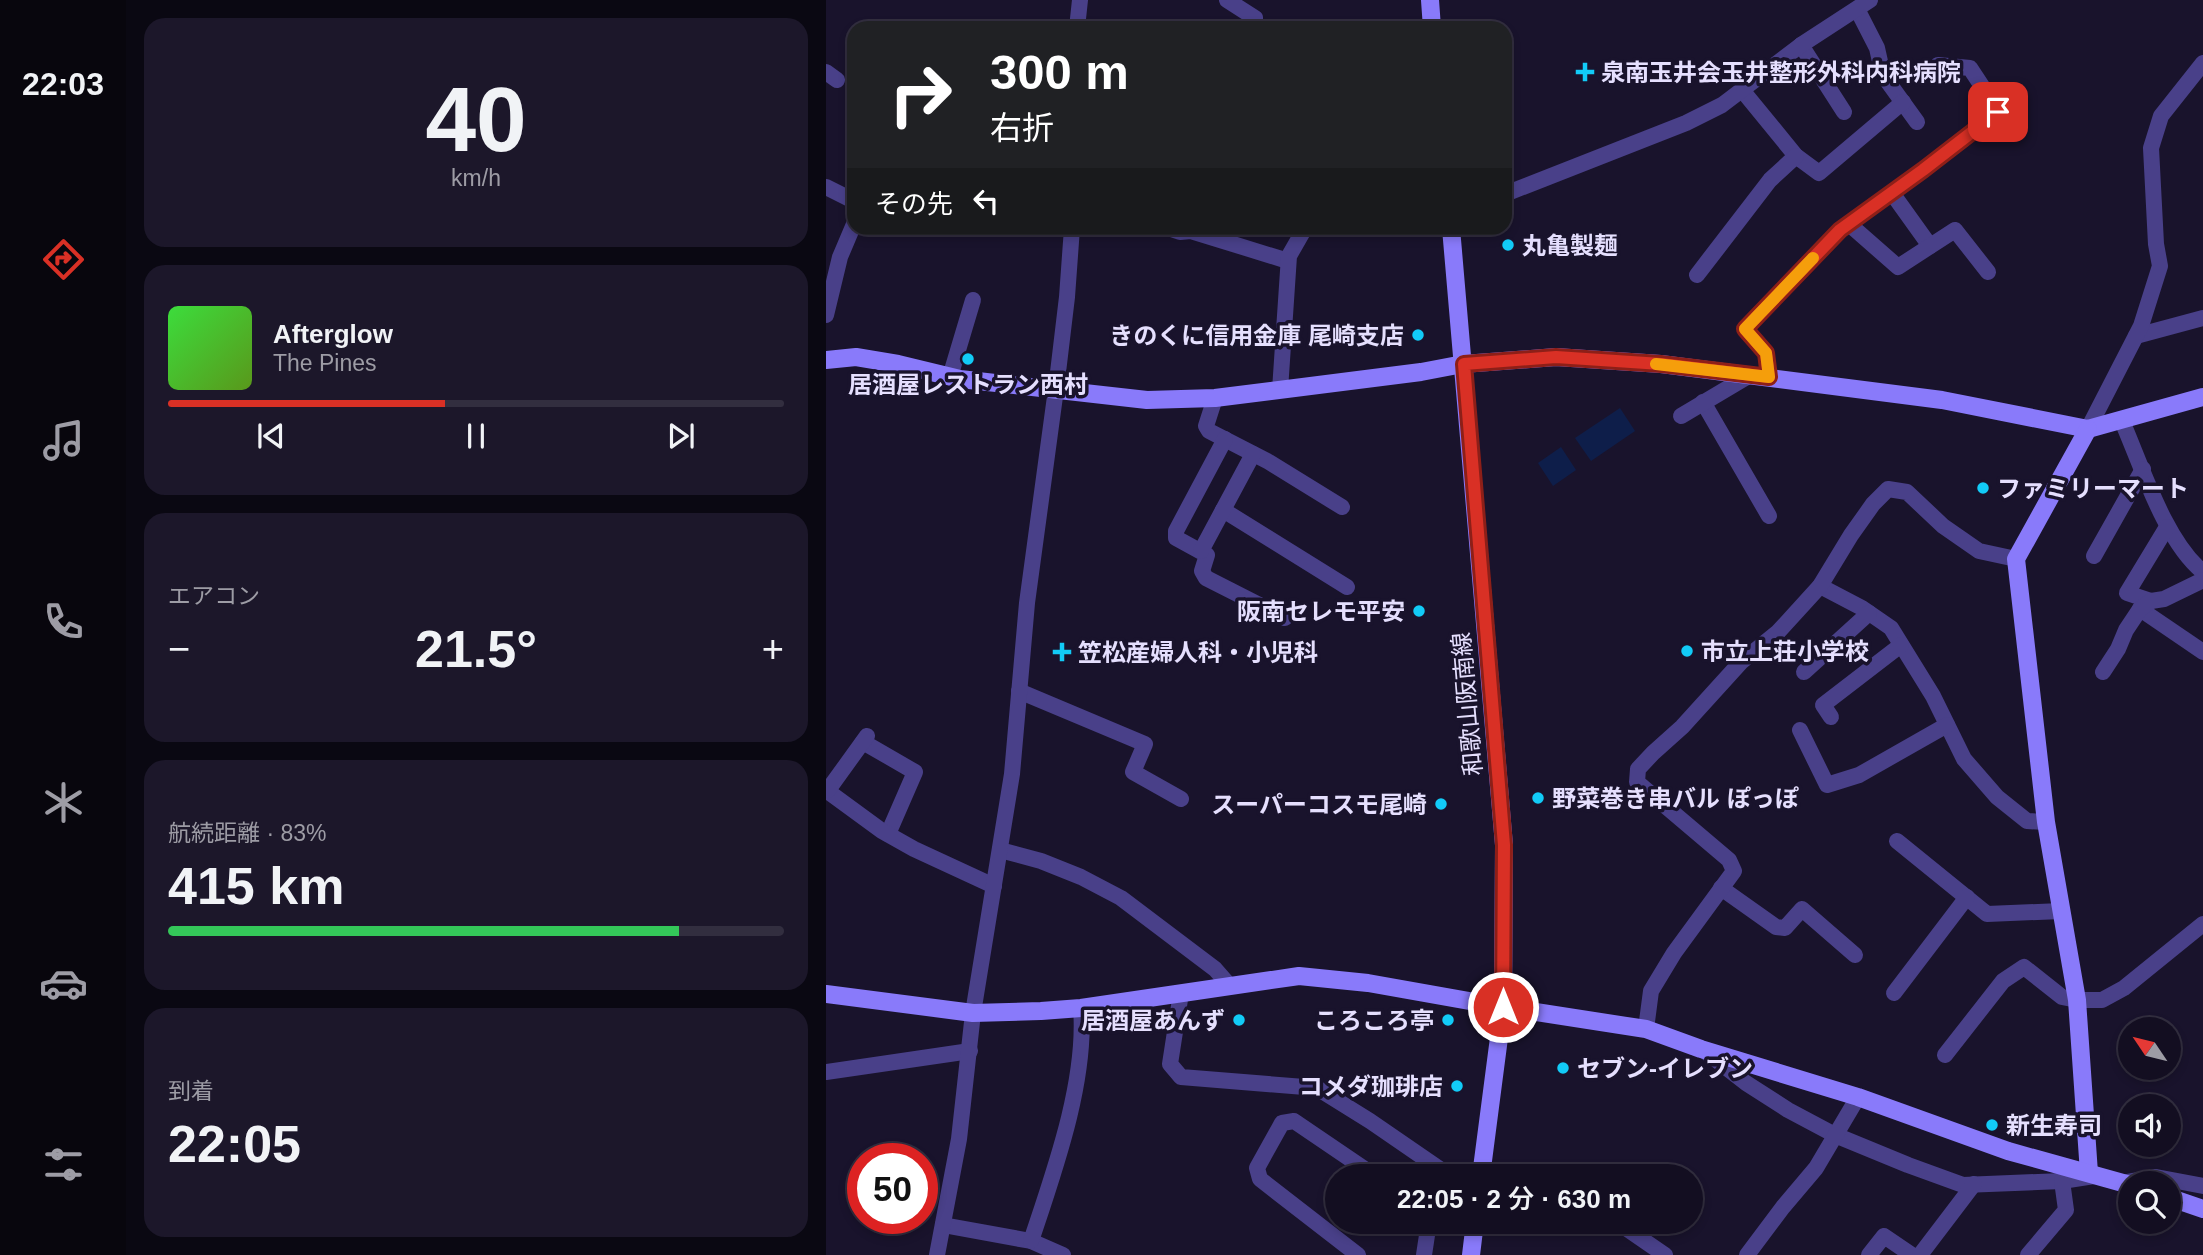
<!DOCTYPE html>
<html lang="ja">
<head>
<meta charset="utf-8">
<style>
	body { margin:0; font-family:Helvetica,"Noto Sans JP",sans-serif; background:#1c172a; color:#f1f3f6; height:100vh; display:flex; flex-direction:column; font-size:26px; white-space:nowrap }
	* { box-sizing:border-box; margin:0 }
	p { font-size:23px; color:#9d9ca5 }
	.icon { flex:none; width:38px; height:38px; fill:none; stroke:currentColor; stroke-width:2; stroke-linecap:round; stroke-linejoin:round }
	.map { position:relative; flex:1; overflow:hidden }
	.sheet { display:flex; flex-direction:column; gap:18px; padding:18px; background:#0a0812; width:700px }
	.sheet>* { flex:none }
	.banner { position:absolute; left:21px; top:21px; width:665px; height:214px; border-radius:21px; box-shadow:0 4px 10px #0003,0 0 0 2px #322e3f; background:#202124; color:#fff; overflow:hidden }
	.needle { width:46px; rotate:305deg }
	.fabs { position:absolute; left:1292px; top:1017px; display:grid; gap:14px }
	.fabs a { display:grid; place-items:center; width:63px; height:63px; border-radius:50%; background:#130e21; box-shadow:0 4px 10px #0003,0 0 0 2px #322e3f; font-size:35px }
	.speed { position:absolute; left:21px; top:1143px; display:flex; gap:14px; font-size:35px; font-weight:700; text-align:center }
	.speed>* { display:grid; place-content:center; width:91px; height:91px; border-radius:50%; background:#130e21; box-shadow:0 4px 10px #0003,0 0 0 2px #322e3f; line-height:1 }
	.speed .limit { border:10px solid #d22; background:#fff; color:#111 }
	.pin { position:absolute; display:grid; place-items:center; width:60px; height:60px; color:#fff; margin:-30px; border-radius:14px; box-shadow:0 4px 10px #0006 }
	.me { position:absolute; width:77px; margin:-38px; rotate:0deg; stroke-linejoin:round; filter:drop-shadow(0 0 5px #0008) }
	.turn { display:flex; align-items:center; gap:24px; height:147px; padding:0 28px; font-size:32px }
	.turn .icon { width:91px; height:91px; stroke-width:2.5 }
	.turn b { display:block; font-size:49px; line-height:60px }
	.then { display:flex; align-items:center; height:66px; padding:0 28px; background:#0003; gap:14px; font-size:26px }
	.big { font-size:52px; font-weight:600; line-height:1.1 }
	.sheet .tile { flex:1; display:flex; flex-direction:column; justify-content:center; gap:10px; min-width:0; padding:0 24px; border-radius:21px; background:#1c172a }
	.sheet .dial { align-items:center; gap:0 }
	.dial b { font-size:91px; line-height:1 }
	.song { display:flex; align-items:center; gap:21px }
	.cover { width:84px; height:84px; border-radius:10px; background:linear-gradient(135deg,hsl(120 70% 55%),hsl(90 70% 35%)) }
	.played { height:7px; border-radius:4px; background:linear-gradient(90deg,#d93025 45%,#322e3f 45%) }
	.keys { display:flex; justify-content:space-around; direction:ltr }
	.heat { display:flex; justify-content:space-between; align-items:center; font-size:38px; direction:ltr }
	.charge { height:10px; border-radius:5px; background:linear-gradient(90deg,#34c759 83%,#322e3f 0) }
	.trip { position:absolute; left:499px; top:1164px; width:378px; height:70px; border-radius:35px; background:#130e21; box-shadow:0 4px 10px #0003,0 0 0 2px #322e3f; font-weight:600; line-height:70px; text-align:center }
	main { display:flex; flex:1; min-height:0 }
	.tabs { display:flex; flex-direction:column; width:126px; justify-content:space-around; align-items:center; background:#08060d; color:#9d9ca5 }
	.tabs .icon { width:49px; height:49px }
	.tabs .on { color:#d93025 }
	.tabs b { font-size:32px; color:#f1f3f6 }
	.map>svg:first-child { display:block }
	.water { fill:#0e1e4a }
	.lines { fill:none; stroke-linecap:round; stroke-linejoin:round }
	.street { stroke:#494089; stroke-width:16 }
	.secondary { stroke:#897afa; stroke-width:18 }
	.route-casing { stroke:#8d1f18; stroke-width:18 }
	.route { stroke:#d93025; stroke-width:12 }
	.slow { stroke:#f59e0b; stroke-width:12 }
	.poi-dot { fill:#12cbf7; stroke:#19132c; stroke-width:2.5 }
	.labels { text-anchor:middle; dominant-baseline:central; stroke-width:7; stroke-linejoin:round; paint-order:stroke }
	.poi-label { font-size:24px; font-weight:bold; fill:#e5dffe; stroke:#19132c; text-anchor:start }
	.street-label { font-size:24px; fill:#e5dffe; stroke:#19132c }
</style>
</head>
<body>
<main>
<nav class="tabs">
<b>22:03</b>
<svg class="icon on" aria-label="directions" viewBox="0 0 24 24"><path d="M12 3l9 9-9 9-9-9zM9 14v-3h6M13 9l2 2-2 2"/></svg>
<svg class="icon" aria-label="music" viewBox="0 0 24 24"><path d="M9 18V5l10-2v13"/><circle cx="6" cy="18" r="3"/><circle cx="16" cy="16" r="3"/></svg>
<svg class="icon" aria-label="phone" viewBox="0 0 24 24"><path d="M5 4h4l2 5-3 2q2 4 5 5l2-3 5 2v4C11 20 4 13 5 4z"/></svg>
<svg class="icon" aria-label="climate" viewBox="0 0 24 24"><path d="M12 3v18M4 7l16 10M4 17L20 7"/></svg>
<svg class="icon" aria-label="car" viewBox="0 0 24 24"><path d="M5 17H2v-5l4-1 3-4h7l3 4 3 1v5h-3M9 17h6M6 11h13"/><circle cx="7" cy="17" r="2"/><circle cx="17" cy="17" r="2"/></svg>
<svg class="icon" aria-label="filters" viewBox="0 0 24 24"><path d="M4 7h16M4 17h16"/><circle cx="9" cy="7" r="2"/><circle cx="15" cy="17" r="2"/></svg>
</nav>
<section class="sheet">
<div class="tile dial"><b>40</b><p>km/h</p></div>
<div class="tile">
<div class="song"><i class="cover"></i><div><b>Afterglow</b><p>The Pines</p></div></div>
<div class="played"></div>
<div class="keys"><svg class="icon" aria-label="previous" viewBox="0 0 24 24"><path d="M18 5L8 12l10 7zM5 5v14"/></svg><svg class="icon" aria-label="pause" viewBox="0 0 24 24"><path d="M8 5v14M16 5v14"/></svg><svg class="icon" aria-label="next" viewBox="0 0 24 24"><path d="M6 5l10 7-10 7zM19 5v14"/></svg></div>
</div>
<div class="tile"><p>エアコン</p>
<div class="heat"><a>−</a><b class="big">21.5°</b><a>+</a></div>
</div>
<div class="tile"><p>航続距離 · 83%</p><b class="big">415 km</b><div class="charge"></div></div>
<div class="tile"><p>到着</p><b class="big">22:05</b></div>
</section>
<div class="map">
<svg width="1377" height="1255" viewBox="0 0 1377 1255">
	<rect width="100%" height="100%" fill="#19132c"/>
	<!-- water -->
	<g class="water">
		<path d="M794,408L809,431L765,461L749,438Z"/>
		<path d="M735,447L750,470L727,486L712,463Z"/>
	</g>
	<g class="lines">
		<!-- street -->
		<g class="street">
			<path d="M401,0L429,18L427,28"/>
			<path d="M1031,9L1051,48L1057,75L1091,122"/>
			<path d="M251,28L254,0"/>
			<path d="M975,45L1018,112"/>
			<path d="M0,72L11,80"/>
			<path d="M916,90L970,156L993,173L1077,102"/>
			<path d="M0,187L28,201"/>
			<path d="M1066,193L1104,246"/>
			<path d="M679,194L860,123L896,105L975,45L1044,0"/>
			<path d="M1023,224L1072,267L1129,230L1162,272"/>
			<path d="M342,228L354,232L365,231L462,261"/>
			<path d="M871,275L944,180L970,156"/>
			<path d="M0,315L14,257L28,224"/>
			<path d="M1310,336L1377,318"/>
			<path d="M124,377L147,300"/>
			<path d="M943,377L940,353L919,329L1014,230L1097,170L1173,112L1144,68L1112,65"/>
			<path d="M454,390L463,256L479,228"/>
			<path d="M389,398L380,426L383,431L443,462L516,507"/>
			<path d="M877,402L943,516"/>
			<path d="M855,416L924,375"/>
			<path d="M1296,421C1316,467 1339,541 1377,572"/>
			<path d="M1262,429L1315,326L1334,266L1330,244L1325,148L1335,116L1377,63"/>
			<path d="M399,439L350,531V538L381,555L376,571L380,578L459,618"/>
			<path d="M397,510L521,587"/>
			<path d="M375,551L427,454"/>
			<path d="M1268,556L1317,469"/>
			<path d="M994,586L1036,608L1065,628L1107,696L1138,759L1171,797L1201,821L1220,822"/>
			<path d="M1325,601L1301,593L1341,527"/>
			<path d="M1314,609L1377,652"/>
			<path d="M978,672L1043,613"/>
			<path d="M1277,672L1292,649L1300,630L1314,609L1325,601L1338,599L1377,580"/>
			<path d="M193,691L319,744L307,772L355,799"/>
			<path d="M1005,717L997,705L1075,645"/>
			<path d="M974,730L1001,785L1033,775L1121,725"/>
			<path d="M37,742L89,772L62,834"/>
			<path d="M0,790L56,831L88,849L168,886"/>
			<path d="M2,790L41,736"/>
			<path d="M1071,841L1161,914L1235,911"/>
			<path d="M174,850L215,861L255,877L295,898L389,969L403,985"/>
			<path d="M895,888L950,927L959,928L976,909L1029,955"/>
			<path d="M355,993L344,1064L355,1077L491,1088L544,1121L624,1176"/>
			<path d="M1068,993L1141,897"/>
			<path d="M820,1029L825,991L848,953L908,871L903,860L811,782L812,769L827,753L856,727L915,662L952,632L994,586L1025,535L1047,504L1062,489L1081,492L1117,526L1153,551L1190,559"/>
			<path d="M880,1052L920,1083L962,1110L1009,1135L1082,1165L1137,1185L1236,1181L1268,1176"/>
			<path d="M1119,1055L1177,981L1198,967L1236,997L1251,1000H1276L1298,988L1377,924"/>
			<path d="M0,1072L144,1051"/>
			<path d="M1296,1183L1330,1177L1377,1186"/>
			<path d="M791,1222L839,1255"/>
			<path d="M117,1225L205,1241L237,1255"/>
			<path d="M205,1241C228,1172 261,1081 255,1008"/>
			<path d="M111,1255L133,1139L147,1013L186,774L201,603L230,389L241,297L246,228"/>
			<path d="M532,1255L434,1179L431,1168L456,1123L468,1121L549,1176"/>
			<path d="M598,1255L603,1222"/>
			<path d="M921,1255L957,1207L990,1168L1032,1097"/>
			<path d="M1043,1255L1058,1236L1086,1255"/>
			<path d="M1094,1255L1148,1184"/>
			<path d="M1202,1255L1240,1210L1236,1181"/>
		</g>
		<!-- secondary -->
		<g class="secondary">
			<path d="M604,0L606,28"/>
			<path d="M625,228L678,845L677,1007L655,1176"/>
			<path d="M0,360L30,357L72,364L134,379L321,400L389,398L595,372L637,364L730,357L835,364L1116,400L1262,429L1377,397"/>
			<path d="M1262,429L1190,559L1220,822L1251,1000L1263,1173"/>
			<path d="M0,994L147,1013L215,1011L255,1008L473,976L542,983L677,1007L820,1029L875,1049L1032,1097L1182,1151L1304,1185"/>
			<path d="M1342,1197L1377,1209"/>
			<path d="M645,1255L649,1222"/>
		</g>
	</g>
	<g class="lines">
		<!-- route casing -->
		<g class="route-casing">
			<path id="route" d="M677,1007L678,845L638,364L730,357L835,364L943,377L940,353L919,329L1014,230L1097,170L1172,112"/>
		</g>
		<!-- route -->
		<use href="#route" class="route"/>
		<!-- slow -->
		<path class="slow" d="M830,364L943,377L940,353L919,329L987,258"/>
	</g>
	<!-- markers -->
	<g class="poi-dot">
		<path d="M755.5 61.5h7v7h7v7h-7v7h-7v-7h-7v-7h7z"/>
		<circle cx="682" cy="245" r="7"/>
		<circle cx="592" cy="335" r="7"/>
		<circle cx="142" cy="359" r="7"/>
		<circle cx="1157" cy="488" r="7"/>
		<circle cx="593" cy="611" r="7"/>
		<circle cx="861" cy="651" r="7"/>
		<path d="M232.5 641.5h7v7h7v7h-7v7h-7v-7h-7v-7h7z"/>
		<circle cx="712" cy="798" r="7"/>
		<circle cx="615" cy="804" r="7"/>
		<circle cx="413" cy="1020" r="7"/>
		<circle cx="622" cy="1020" r="7"/>
		<circle cx="737" cy="1068" r="7"/>
		<circle cx="631" cy="1086" r="7"/>
		<circle cx="1166" cy="1125" r="7"/>
	</g>
	<g class="labels">
		<!-- poi labels -->
		<g class="poi-label">
			<text x="775" y="72">泉南玉井会玉井整形外科内科病院</text>
			<text x="696" y="245">丸亀製麺</text>
			<text x="578" y="335" text-anchor="end">きのくに信用金庫 尾崎支店</text>
			<text x="142" y="384" text-anchor="middle">居酒屋レストラン西村</text>
			<text x="1171" y="488">ファミリーマート</text>
			<text x="579" y="611" text-anchor="end">阪南セレモ平安</text>
			<text x="875" y="651">市立上荘小学校</text>
			<text x="252" y="652">笠松産婦人科・小児科</text>
			<text x="726" y="798">野菜巻き串バル ぽっぽ</text>
			<text x="601" y="804" text-anchor="end">スーパーコスモ尾崎</text>
			<text x="399" y="1020" text-anchor="end">居酒屋あんず</text>
			<text x="608" y="1020" text-anchor="end">ころころ亭</text>
			<text x="751" y="1068">セブン-イレブン</text>
			<text x="617" y="1086" text-anchor="end">コメダ珈琲店</text>
			<text x="1180" y="1125">新生寿司</text>
		</g>
		<!-- street labels -->
		<g class="street-label">
			<text transform="translate(641 704) rotate(-95)">和歌山阪南線</text>
		</g>
	</g>
</svg>
<div class="fabs">
<a><svg class="needle" viewBox="-14 -14 28 28"><path d="M0-13l5 13h-10z" fill="#e53935"/><path d="M0 13l5-13h-10z" fill="#9d9ca5"/></svg></a>
<a><svg class="icon" aria-label="sound" viewBox="0 0 24 24"><path d="M4 9h4l5-4v14l-5-4H4zM17 9q2 3 0 6"/></svg></a>
<a><svg class="icon" aria-label="search" viewBox="0 0 24 24"><circle cx="10" cy="10" r="6"/><path d="M15 15l6 6"/></svg></a>
</div>
<div class="speed"><div class="limit">50</div></div>
<div class="pin" style="left:1172px;top:112px;background:#d93025"><svg class="icon" aria-label="arrive" viewBox="0 0 24 24"><path d="M6 21V4h12l-3 4 3 4H6"/></svg></div>
<svg class="me" style="left:677px;top:1007px" viewBox="-20 -20 40 40"><circle r="17" fill="#d93025" stroke="#fff" stroke-width="3"/><path d="M0-11L8 9 0 5-8 9z" fill="#fff"/></svg>
<div class="trip">22:05 · 2 分 · 630 m</div>
<div class="banner">
<div class="turn"><svg class="icon" aria-label="right" viewBox="0 0 24 24"><path d="M7 20v-9h11M14 6l5 5-5 5"/></svg><div><b>300 m</b>右折</div></div>
<div class="then">その先<svg class="icon" aria-label="left" viewBox="0 0 24 24"><path d="M17 20v-9H6M10 6l-5 5 5 5"/></svg></div>
</div>
</div>
</main>
</body>
</html>
